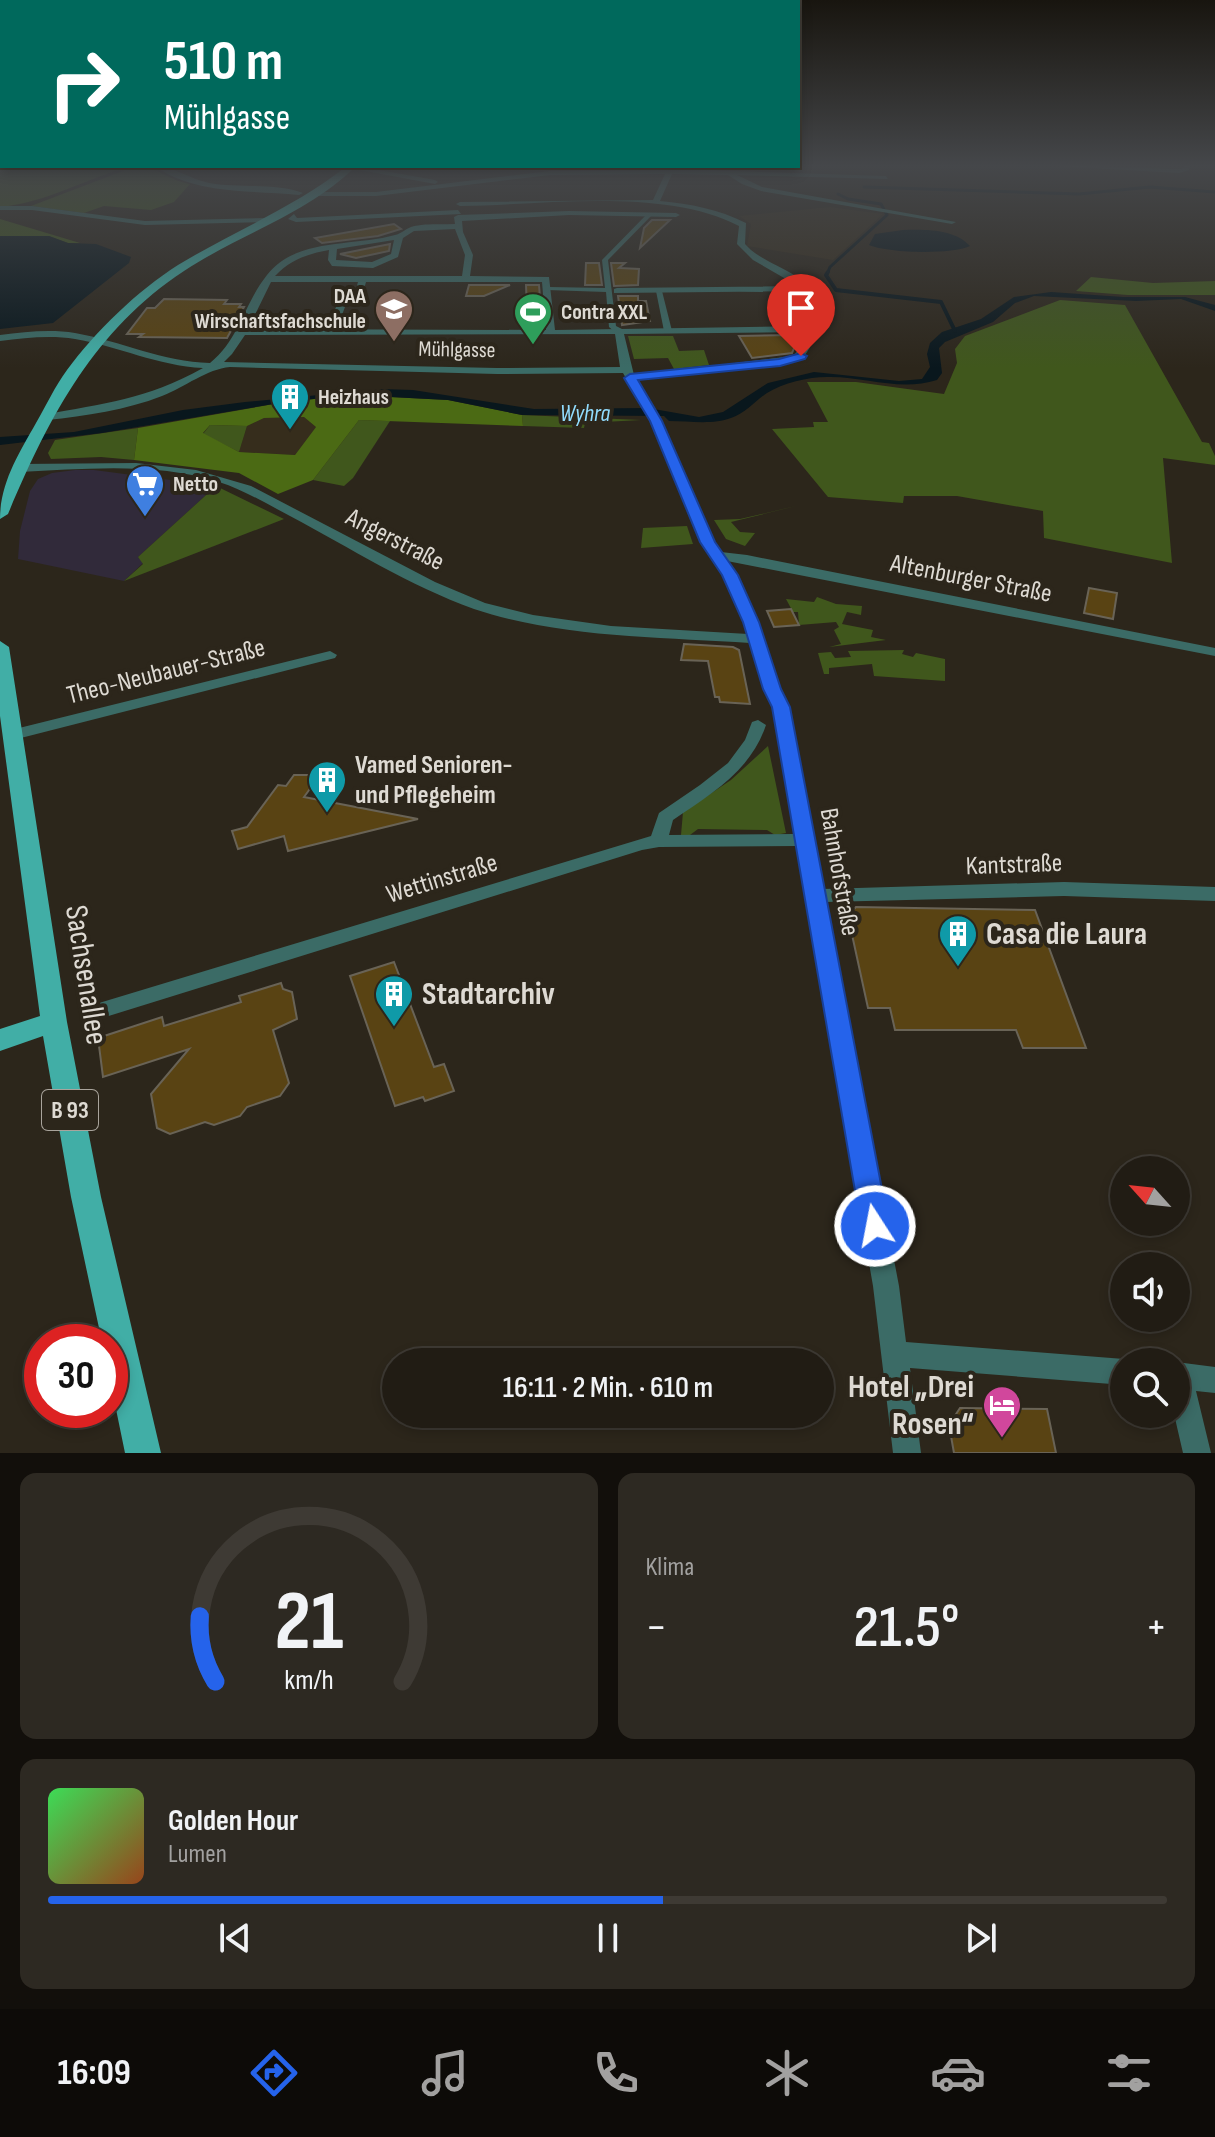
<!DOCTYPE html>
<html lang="de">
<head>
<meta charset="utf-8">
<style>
	body { margin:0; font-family:"Sofia Sans Condensed",sans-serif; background:#2d2922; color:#f1f3f6; height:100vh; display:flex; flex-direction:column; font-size:30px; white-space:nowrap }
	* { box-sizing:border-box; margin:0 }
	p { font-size:26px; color:#a2a1a0 }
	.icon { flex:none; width:44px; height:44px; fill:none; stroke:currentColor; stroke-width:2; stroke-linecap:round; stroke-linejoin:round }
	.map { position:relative; height:1453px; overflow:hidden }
	.details { display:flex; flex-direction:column; gap:20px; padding:20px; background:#120f0b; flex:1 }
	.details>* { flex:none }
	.hud { position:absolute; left:0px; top:0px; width:800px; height:168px; box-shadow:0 4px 12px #0003,0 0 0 2px #3e3a34; background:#00695c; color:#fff; overflow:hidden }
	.needle { width:52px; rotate:297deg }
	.fabs { position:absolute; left:1110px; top:1156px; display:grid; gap:16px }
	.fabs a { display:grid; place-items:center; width:80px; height:80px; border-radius:50%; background:#211c14; box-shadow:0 4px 12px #0003,0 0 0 2px #3e3a34; font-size:40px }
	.speed { position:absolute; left:24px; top:1324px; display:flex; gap:16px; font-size:40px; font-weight:700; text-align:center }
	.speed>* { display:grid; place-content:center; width:104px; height:104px; border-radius:50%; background:#211c14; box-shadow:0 4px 12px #0003,0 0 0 2px #3e3a34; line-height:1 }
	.speed .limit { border:12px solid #d22; background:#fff; color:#111 }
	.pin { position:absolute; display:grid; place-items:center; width:68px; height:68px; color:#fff; margin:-82px -34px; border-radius:50% 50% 50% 0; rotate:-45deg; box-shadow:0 0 8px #0007 }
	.pin .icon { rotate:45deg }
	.me { position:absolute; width:88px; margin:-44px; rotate:349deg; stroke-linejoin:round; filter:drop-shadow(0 0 6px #0008) }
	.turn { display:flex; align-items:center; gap:28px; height:168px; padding:0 32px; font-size:36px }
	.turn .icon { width:104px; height:104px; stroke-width:2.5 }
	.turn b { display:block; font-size:56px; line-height:68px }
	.big { font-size:60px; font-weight:600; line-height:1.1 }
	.details .card { flex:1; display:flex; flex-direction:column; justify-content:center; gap:12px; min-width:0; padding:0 28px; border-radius:16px; background:#2d2922 }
	.details .dial { align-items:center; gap:0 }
	.dial svg { height:208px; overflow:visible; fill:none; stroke:#3e3a34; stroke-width:7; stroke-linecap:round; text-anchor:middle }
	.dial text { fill:#f1f3f6; stroke:none }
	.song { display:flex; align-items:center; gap:24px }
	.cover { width:96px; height:96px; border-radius:12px; background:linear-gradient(135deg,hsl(130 70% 55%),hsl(20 70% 35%)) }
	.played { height:8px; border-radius:4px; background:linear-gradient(90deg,#2563eb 55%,#3e3a34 55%) }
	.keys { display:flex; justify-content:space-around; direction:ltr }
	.heat { display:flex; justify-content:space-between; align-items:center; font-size:44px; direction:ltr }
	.details .tiles { flex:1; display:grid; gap:20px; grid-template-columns:1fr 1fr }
	.card:last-child { grid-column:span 2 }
	.trip { position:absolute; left:382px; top:1348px; width:452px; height:80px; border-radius:40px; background:#211c14; box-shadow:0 4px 12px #0003,0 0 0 2px #3e3a34; font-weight:600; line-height:80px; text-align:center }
	.dock { display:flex; height:128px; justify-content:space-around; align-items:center; background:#0d0b08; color:#a2a1a0 }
	.dock .icon { width:56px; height:56px }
	.dock .current { color:#2563eb }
	.dock b { font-size:36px; color:#f1f3f6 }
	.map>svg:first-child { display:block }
	.commercial { fill:#312a3a }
	.built { fill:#362d1c }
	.green { fill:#40571c }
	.forest { fill:#4b6a14; fill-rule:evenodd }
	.water { fill:#09171d }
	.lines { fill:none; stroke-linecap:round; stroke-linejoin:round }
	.stream-far1 { stroke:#09171d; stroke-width:3 }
	.stream { stroke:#09171d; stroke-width:4 }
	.building { fill:#594313; stroke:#696356; stroke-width:2 }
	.pedestrian { fill:#3b6b66; fill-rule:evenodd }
	.minor { fill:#3b6b66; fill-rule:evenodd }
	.primary { fill:#41aea6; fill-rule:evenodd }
	.route { fill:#2563eb; stroke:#184099; stroke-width:2 }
	.labels { text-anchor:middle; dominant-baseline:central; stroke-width:8; stroke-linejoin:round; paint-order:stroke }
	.far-poi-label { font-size:22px; font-weight:bold; fill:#dedad3; stroke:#2c261b; text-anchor:start }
	.far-street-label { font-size:22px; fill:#dedad3; stroke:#2c261b }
	.far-water-label { font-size:24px; font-style:italic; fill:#91dcfe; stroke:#2c261b }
	.shield { fill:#2c261b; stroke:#a9a49c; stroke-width:2 }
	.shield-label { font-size:24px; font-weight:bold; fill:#dedad3 }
	.street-label { font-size:26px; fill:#dedad3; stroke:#2c261b }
	.poi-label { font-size:26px; font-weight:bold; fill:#dedad3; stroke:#2c261b; text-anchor:start }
	.near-poi-label { font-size:32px; font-weight:bold; fill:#dedad3; stroke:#2c261b; text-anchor:start }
	.near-street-label { font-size:32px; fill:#dedad3; stroke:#2c261b }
</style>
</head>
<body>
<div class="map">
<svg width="1215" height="1453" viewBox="0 0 1215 1453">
	<rect width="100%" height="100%" fill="#2c261b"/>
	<!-- commercial -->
	<path class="commercial" d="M75,470H94L216,486L138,557L143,563L124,581L18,559L20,531L30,491L38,479L52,473Z"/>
	<!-- built -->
	<g class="built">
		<path d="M830,207L883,214L833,260L747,246L751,224L739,216Z"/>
		<path d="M304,417L316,427L295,455L239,452L247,426L264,418Z"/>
	</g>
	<!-- green -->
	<g class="green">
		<path d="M0,164L2,166H131C87,178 46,203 0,207Z"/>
		<path d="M136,166C156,166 170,181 190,184L174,202L151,210L104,206L84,213L31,206Z"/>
		<path d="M0,219L80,243H68L49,236H0Z"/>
		<path d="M1091,277L1153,283L1215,281V295H1128L1076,291Z"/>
		<path d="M1060,300L1125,305L1202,442L1209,443L1215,456V465L1163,458L1172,563L1044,538L1043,511L957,496H904L903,503L828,497L772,429L814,427L813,422H828L807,382H856L944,394L957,363L955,349L965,336Z"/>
		<path d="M628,336H673L679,351L704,350L709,365L674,369L668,358L634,359Z"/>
		<path d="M522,415L641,420L585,423L584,428L523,426Z"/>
		<path d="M359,420L390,421L353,478L344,486L313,480Z"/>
		<path d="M210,425L247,426L239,452L203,434Z"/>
		<path d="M138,428L134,460L101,457L51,459L48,453L55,440Z"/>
		<path d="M216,486L284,519L124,581L143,564L138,557Z"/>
		<path d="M796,506L731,522L740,532L755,533L745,546L726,539L714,520L740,519Z"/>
		<path d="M687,526L693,544L641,548L643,528Z"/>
		<path d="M817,597L836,604L862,606L861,615L847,612L842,624L873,630L871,637L886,640L829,647L841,644L834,630L839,627L836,622L799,625L798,612H793L786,599L814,602Z"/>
		<path d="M904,650L902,654L913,657L916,653L945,659V681L874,676L872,664L829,668V674H824L818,653L831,652L835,658L851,657L848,651Z"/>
		<path d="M768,746L786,833L775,835L767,830L698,829L690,835H681L683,812L731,780Z"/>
	</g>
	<!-- forest -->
	<path class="forest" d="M352,395L448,400L522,415L523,426L359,420L313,480L278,494L239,473L134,460L138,428L285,402ZM304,417L316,427L295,455L239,452L203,433L210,425L247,426L264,418Z"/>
	<!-- water -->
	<g class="water">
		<path d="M903,230C925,229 955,229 970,246C950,255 888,253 869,245L875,234Z"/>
		<path d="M0,236H49L68,243L96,244L131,257L129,263L53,323L0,329Z"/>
		<path d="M1051,292L1123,297H1185L1215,305V311L1181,299L1136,301L1034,296L1015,303L993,322L945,342L939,348L942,373L937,380C899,392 865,376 827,377C808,377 783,383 767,393C755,401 746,413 731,418C713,425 689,421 669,421L664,416L522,415L448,400L352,395L285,402L102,433L0,445V437L74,432L183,410L245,402L381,389L413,390L534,409L648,408L699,417L723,412L768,383L814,372L899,381L922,379L930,367L927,354L930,343L942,332L981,319L1014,297Z"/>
	</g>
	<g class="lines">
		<!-- stream-far1 -->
		<g class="stream-far1">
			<path d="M864,187L1079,194L1150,187L1215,192"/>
			<path d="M827,274L830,267L887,215L881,204L848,199L838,194"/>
		</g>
		<!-- stream -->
		<path class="stream" d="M828,272L826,275L836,290L941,302L955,331"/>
	</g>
	<!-- building -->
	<g class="building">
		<path d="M652,220H670L640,248L644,228Z"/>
		<path d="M394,224L401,229L378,236L322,243L315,238Z"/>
		<path d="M390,244L389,251L356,258L340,254Z"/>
		<path d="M586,263H599L602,285H585Z"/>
		<path d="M611,263H625L619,268L639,269L638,285L614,286Z"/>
		<path d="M469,285H510L484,296H466Z"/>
		<path d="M526,285H539L541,310L527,311Z"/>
		<path d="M618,296H638V301H646L650,321L622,325Z"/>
		<path d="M164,299L227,300L224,304H241L239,307H244L227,338L139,337L143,334H127L147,308H155Z"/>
		<path d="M792,335L795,346L792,353L752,358L739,336Z"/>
		<path d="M1089,588L1117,593L1113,619L1084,613Z"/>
		<path d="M791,609L799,625L774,627L767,611Z"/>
		<path d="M684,644L733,647L739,650L750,704L720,702L719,697H715L708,661L681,660Z"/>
		<path d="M294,775H320L304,797L418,819L288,851L284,836L238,849L232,831L247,827L278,785L286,786Z"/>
		<path d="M856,907L1035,910L1086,1048H1023L1016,1030H895L890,1008H868L851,930H847L844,919Z"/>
		<path d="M394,962L434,1067L444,1064L454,1091L425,1101L423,1097L395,1106L350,976Z"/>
		<path d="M281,983L283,989L292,992L297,1019L273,1030L289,1083L280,1096L247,1107L240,1116L214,1125L205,1122L170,1134L157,1128L151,1094L189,1049L103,1077L98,1038L162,1017L164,1026L241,1002L239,996Z"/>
		<path d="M960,1408L1047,1409L1056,1453H954L949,1425Z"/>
	</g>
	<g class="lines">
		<!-- pedestrian -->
		<g class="pedestrian">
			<path d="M648,213L653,214L608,260L616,326L622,329V333H616L609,327L606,292L547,290L546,289L549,287L605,288L602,260Z"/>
			<path d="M659,289L662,291L672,331L668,333L664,331L656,291Z"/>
		</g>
		<!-- minor -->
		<g class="minor">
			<path d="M1022,164L1179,169L1184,168L1185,164H1191L1189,170L1179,173Z"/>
			<path d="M155,166C172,166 190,179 209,183C237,188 278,183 303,193L299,195C251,190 195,195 155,166Z"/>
			<path d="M362,167L435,180L438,182L435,184L360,170Z"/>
			<path d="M704,170L886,176L888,179L737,175L762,187L956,222L952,224L761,191L742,184L728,175L672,174L660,201C691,204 718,209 746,223L745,244L751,250C783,275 819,272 816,322C815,337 811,351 799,361L637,380L661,421L714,542L721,552L747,555L1215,648V656L727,561C758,606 765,660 789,707L823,889L1064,882L1215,887V901L1064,896L826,902L899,1286L906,1342L1124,1359L1132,1362H1124V1385L910,1368L921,1453H893L873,1286L797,846L659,847L642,850L99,1019L92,1017L89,1011L92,1005L99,1003L651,836L659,813L700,785L728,763L745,740L752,722L758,720L766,725C751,771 711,794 673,820L669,835L795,834L773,707L764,689L750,643C661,637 560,638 474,609C410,586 350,548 290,516C267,504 244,490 219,482C156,462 85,469 20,472L14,468L20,464L136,463L196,470L251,486L435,582L485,603L533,615L611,626L748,634L723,575L702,542L651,421L623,373L497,374L230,367C207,369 185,387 162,396C126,410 86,416 47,420L42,417L43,415C105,403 145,400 203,368C158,366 118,346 75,339C50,335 25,338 0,341V335C25,332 50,329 75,333C121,341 163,362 210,363C241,337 243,305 267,275C297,237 353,247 395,235C401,234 405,229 411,227C424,223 441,225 455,224L454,217L458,215L569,211L676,213L680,215L676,217L569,215L462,221L463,232L473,255L470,276L549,277L555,330L807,326V309L803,291L614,293V289L617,288L798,286L753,260L737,244L739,226C665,187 543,205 460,206L456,204L460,202L653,200L665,174L550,175L376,196H317L313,194L317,192H376L550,171ZM455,229L465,255L462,276H275C290,260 307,254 329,250L328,260L332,266L373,268L398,257L403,238L414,231ZM394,240L391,254L372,262L336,260L337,249ZM271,282H358L353,299L337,305L330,320L335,323L340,320L345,307L360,303L366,282H542L546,330L248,329ZM806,332L801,347L793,356L634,375L624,334ZM615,334L620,367L497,368L224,362L232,354L245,335Z"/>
			<path d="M0,206H32L145,221L268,218L272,220L268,222L145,225L32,210H0Z"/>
			<path d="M458,210L461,214L296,222L288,219L294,214L297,218Z"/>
			<path d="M330,651L337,655L335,658L13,740L5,735L7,731Z"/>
			<path d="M1175,1362H1176L1215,1367V1393L1196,1391L1211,1453H1183L1174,1414Z"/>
		</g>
		<!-- primary -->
		<g class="primary">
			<path d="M347,166H356C308,214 240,234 184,271C94,330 49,417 8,514L0,519C0,483 19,453 36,423C46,406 55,386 67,370C96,331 137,291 178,265C234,231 295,207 347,166Z"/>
			<path d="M0,641L9,647L67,1022L101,1197L161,1453H125L110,1380V1342H102L71,1197L43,1036L0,1051V1029L40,1016L0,716Z"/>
		</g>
	</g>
	<!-- sky -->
	<linearGradient id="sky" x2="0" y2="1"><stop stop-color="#18150f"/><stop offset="0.45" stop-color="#45474a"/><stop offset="1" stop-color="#45474a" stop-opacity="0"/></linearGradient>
	<rect width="1215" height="368" fill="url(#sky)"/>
	<!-- route -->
	<path class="route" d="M801,353L807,356L805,359L780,366L638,380L662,421L715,542L738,575L759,622L781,689L790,707L889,1226L885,1235L875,1239L865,1235L861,1226L772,707L763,689L743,622L722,575L700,542L650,421L624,378L630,374L779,359Z"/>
	<!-- icons -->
	<defs>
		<g id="school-pin" transform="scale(2)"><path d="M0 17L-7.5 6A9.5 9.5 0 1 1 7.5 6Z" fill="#8d6e63" stroke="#2c261b"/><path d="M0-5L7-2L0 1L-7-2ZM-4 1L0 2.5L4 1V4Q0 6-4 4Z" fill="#fff"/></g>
		<g id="stadium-pin" transform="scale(2)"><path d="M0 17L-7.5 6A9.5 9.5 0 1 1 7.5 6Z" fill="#2e9e5b" stroke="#2c261b"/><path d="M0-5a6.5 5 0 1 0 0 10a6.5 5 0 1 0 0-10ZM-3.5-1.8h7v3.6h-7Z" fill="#fff"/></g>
		<g id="building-pin" transform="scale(2)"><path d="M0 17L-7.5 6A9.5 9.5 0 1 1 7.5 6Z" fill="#0f9aa8" stroke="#2c261b"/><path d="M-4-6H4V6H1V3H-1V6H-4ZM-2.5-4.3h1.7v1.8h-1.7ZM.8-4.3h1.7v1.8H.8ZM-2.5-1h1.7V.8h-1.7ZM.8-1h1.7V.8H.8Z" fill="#fff"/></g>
		<g id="supermarket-pin" transform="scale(2)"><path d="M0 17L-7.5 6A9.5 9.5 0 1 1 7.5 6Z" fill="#3f7fe0" stroke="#2c261b"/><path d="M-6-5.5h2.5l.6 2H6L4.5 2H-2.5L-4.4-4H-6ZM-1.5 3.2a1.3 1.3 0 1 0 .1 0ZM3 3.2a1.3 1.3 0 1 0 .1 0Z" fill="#fff"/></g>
		<g id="hotel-pin" transform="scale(2)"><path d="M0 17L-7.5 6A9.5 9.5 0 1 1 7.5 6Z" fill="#d1479c" stroke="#2c261b"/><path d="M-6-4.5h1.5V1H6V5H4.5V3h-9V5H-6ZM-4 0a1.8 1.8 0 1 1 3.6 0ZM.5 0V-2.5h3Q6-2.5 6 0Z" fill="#fff"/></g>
	</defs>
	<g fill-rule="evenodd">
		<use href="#school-pin" x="394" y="309"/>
		<use href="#stadium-pin" x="533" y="312"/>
		<use href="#building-pin" x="290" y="397"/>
		<use href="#supermarket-pin" x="145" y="484"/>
		<use href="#building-pin" x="327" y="780"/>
		<use href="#building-pin" x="958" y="934"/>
		<use href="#building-pin" x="394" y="994"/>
		<use href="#hotel-pin" x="1002" y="1405"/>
	</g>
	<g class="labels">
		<!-- far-poi labels -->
		<g class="far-poi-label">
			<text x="366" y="296" text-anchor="end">DAA<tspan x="366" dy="25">Wirschaftsfachschule</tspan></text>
			<text x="561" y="312">Contra XXL</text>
			<text x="318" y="397">Heizhaus</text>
			<text x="173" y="484">Netto</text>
		</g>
		<!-- far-street labels -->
		<g class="far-street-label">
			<text transform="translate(457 350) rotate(1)">Mühlgasse</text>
		</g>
		<!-- far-water labels -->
		<g class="far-water-label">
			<text x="585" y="413">Wyhra</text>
		</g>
		<!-- shield labels -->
		<rect class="shield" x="42" y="1090" width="56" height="40" rx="6"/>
		<g class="shield-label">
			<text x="70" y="1110">B 93</text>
		</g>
		<!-- street labels -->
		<g class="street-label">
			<text transform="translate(395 540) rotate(27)">Angerstraße</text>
			<text transform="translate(971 579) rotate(11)">Altenburger Straße</text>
			<text transform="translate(166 672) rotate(-14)">Theo-Neubauer-Straße</text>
			<text transform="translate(1014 865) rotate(-2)">Kantstraße</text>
			<text transform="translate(839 872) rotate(80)">Bahnhofstraße</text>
			<text transform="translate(442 879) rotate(-17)">Wettinstraße</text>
		</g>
		<!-- poi labels -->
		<g class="poi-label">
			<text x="355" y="765">Vamed Senioren-<tspan x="355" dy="30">und Pflegeheim</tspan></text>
		</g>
		<!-- near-poi labels -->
		<g class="near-poi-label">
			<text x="986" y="934">Casa die Laura</text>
			<text x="422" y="994">Stadtarchiv</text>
			<text x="974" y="1387" text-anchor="end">Hotel „Drei<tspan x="974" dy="37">Rosen“</tspan></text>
		</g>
		<!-- near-street labels -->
		<g class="near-street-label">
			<text transform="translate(86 975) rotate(81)">Sachsenallee</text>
		</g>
	</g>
</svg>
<div class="fabs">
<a><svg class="needle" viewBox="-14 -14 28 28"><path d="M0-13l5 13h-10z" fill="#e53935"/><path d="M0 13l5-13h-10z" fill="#a2a1a0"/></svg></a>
<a><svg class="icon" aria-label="sound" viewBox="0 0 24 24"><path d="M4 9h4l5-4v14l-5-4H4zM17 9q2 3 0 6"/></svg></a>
<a><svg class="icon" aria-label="search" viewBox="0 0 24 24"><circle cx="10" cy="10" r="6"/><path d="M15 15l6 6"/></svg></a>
</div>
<div class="speed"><div class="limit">30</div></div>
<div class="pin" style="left:801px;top:356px;background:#d93025"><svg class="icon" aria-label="arrive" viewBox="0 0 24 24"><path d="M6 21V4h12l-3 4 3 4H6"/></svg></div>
<svg class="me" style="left:875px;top:1226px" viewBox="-20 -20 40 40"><circle r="17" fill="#2563eb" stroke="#fff" stroke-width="3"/><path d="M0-11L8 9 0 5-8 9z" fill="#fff"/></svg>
<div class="trip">16:11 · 2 Min. · 610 m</div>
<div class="hud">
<div class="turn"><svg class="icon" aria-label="right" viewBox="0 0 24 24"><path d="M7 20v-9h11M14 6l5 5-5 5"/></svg><div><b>510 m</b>Mühlgasse</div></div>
</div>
</div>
<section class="details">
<div class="tiles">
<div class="card dial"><svg viewBox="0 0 100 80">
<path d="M14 69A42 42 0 1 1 86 69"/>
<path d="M14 69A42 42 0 0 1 8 44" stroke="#2563eb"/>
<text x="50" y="56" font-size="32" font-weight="700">21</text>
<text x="50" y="72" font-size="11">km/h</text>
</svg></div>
<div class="card"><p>Klima</p>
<div class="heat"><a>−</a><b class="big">21.5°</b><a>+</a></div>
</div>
<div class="card">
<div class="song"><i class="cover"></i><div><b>Golden Hour</b><p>Lumen</p></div></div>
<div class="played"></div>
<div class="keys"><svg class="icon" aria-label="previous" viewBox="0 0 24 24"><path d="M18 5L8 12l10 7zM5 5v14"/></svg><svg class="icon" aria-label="pause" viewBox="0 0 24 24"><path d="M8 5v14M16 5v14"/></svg><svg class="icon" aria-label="next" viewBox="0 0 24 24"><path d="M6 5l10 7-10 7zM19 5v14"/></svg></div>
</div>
</div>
</section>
<nav class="dock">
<b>16:09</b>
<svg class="icon current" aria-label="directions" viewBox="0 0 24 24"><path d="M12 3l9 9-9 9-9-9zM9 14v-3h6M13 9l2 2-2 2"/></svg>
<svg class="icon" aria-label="music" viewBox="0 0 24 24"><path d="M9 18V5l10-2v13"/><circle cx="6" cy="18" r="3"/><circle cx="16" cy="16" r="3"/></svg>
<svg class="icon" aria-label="phone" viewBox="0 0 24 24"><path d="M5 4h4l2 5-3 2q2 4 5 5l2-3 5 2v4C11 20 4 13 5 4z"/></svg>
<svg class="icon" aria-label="climate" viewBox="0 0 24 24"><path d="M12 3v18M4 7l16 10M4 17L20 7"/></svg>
<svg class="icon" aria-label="car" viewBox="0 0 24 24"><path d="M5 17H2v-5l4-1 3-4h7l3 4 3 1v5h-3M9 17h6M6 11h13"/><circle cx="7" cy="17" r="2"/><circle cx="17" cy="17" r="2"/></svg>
<svg class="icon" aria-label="filters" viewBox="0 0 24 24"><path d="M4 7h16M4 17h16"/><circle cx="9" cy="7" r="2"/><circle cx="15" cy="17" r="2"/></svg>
</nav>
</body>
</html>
